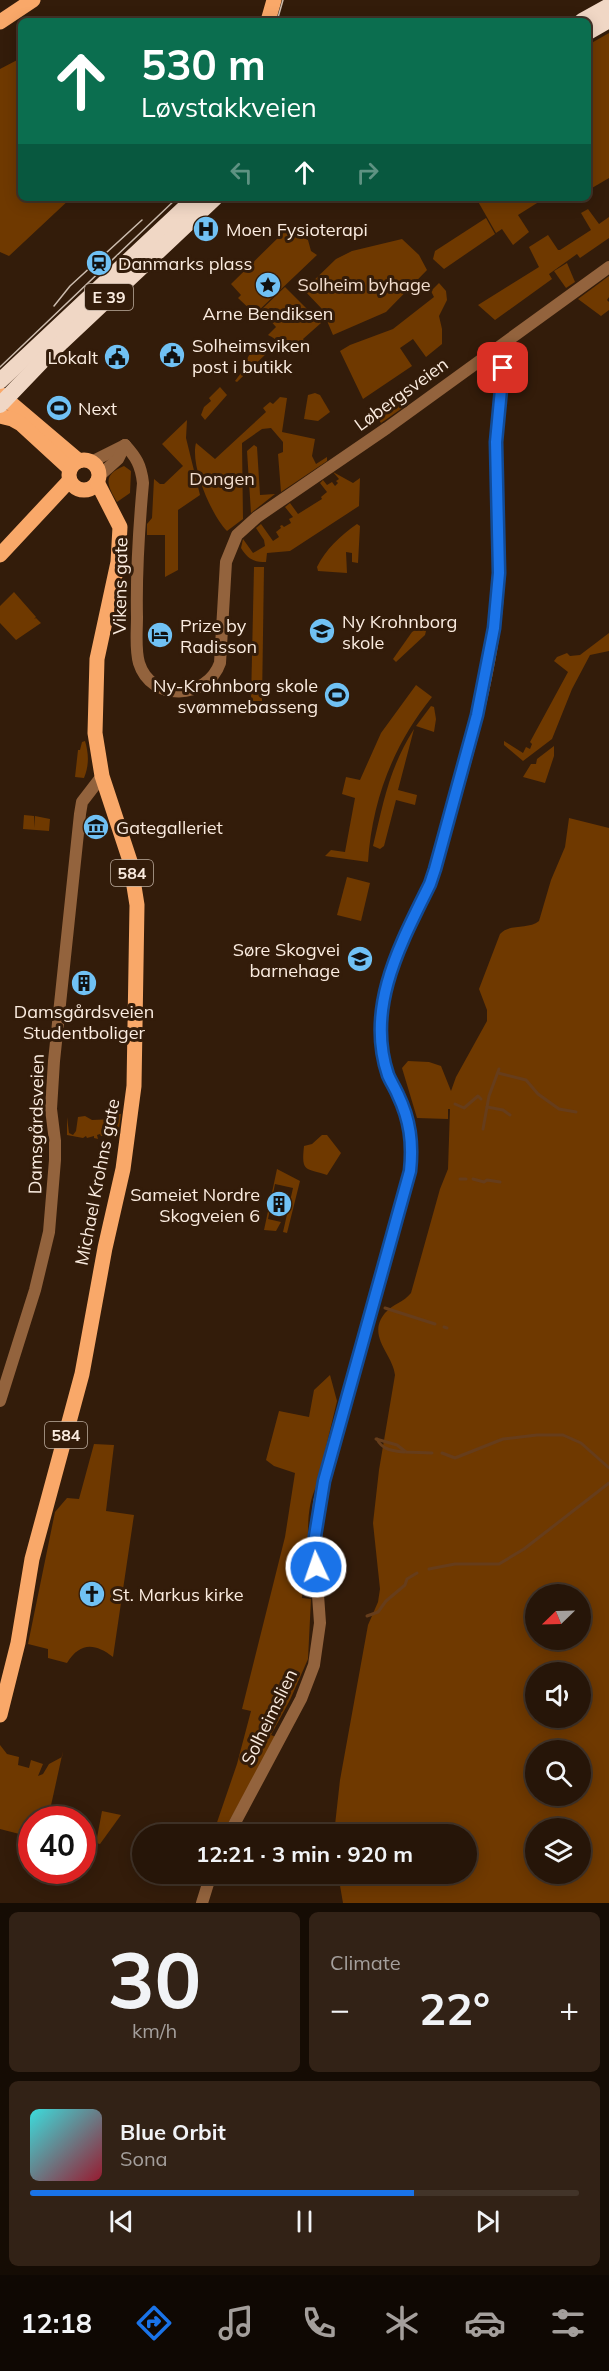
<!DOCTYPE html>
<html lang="en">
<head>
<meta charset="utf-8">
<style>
	body { margin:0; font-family:Mulish,sans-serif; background:#322216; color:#f1f3f6; height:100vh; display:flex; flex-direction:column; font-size:22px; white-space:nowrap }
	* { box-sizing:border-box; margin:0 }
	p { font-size:20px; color:#a49f9c }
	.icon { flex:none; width:33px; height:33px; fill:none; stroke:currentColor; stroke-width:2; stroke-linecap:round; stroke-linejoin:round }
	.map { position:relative; height:1903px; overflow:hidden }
	.drawer { display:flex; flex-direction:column; gap:9px; padding:9px; background:#150c04; flex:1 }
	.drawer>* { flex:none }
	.banner { position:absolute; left:18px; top:18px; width:573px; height:183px; border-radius:9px; box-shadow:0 3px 15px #0003,0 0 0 2px #423429; background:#0b6e4f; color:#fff; overflow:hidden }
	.needle { width:39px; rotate:247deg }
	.controls { position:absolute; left:525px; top:1584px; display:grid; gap:12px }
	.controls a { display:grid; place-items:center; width:66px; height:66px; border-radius:50%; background:#261508; box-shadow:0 3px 15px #0003,0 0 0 2px #423429; font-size:30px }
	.speed { position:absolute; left:18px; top:1806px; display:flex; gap:12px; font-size:30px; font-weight:700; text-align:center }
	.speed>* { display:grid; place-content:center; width:78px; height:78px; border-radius:50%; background:#261508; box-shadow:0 3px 15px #0003,0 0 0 2px #423429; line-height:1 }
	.speed .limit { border:9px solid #d22; background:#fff; color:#111 }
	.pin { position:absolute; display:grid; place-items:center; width:51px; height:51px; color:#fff; margin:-26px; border-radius:12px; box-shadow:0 3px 9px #0006 }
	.me { position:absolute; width:66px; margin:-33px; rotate:357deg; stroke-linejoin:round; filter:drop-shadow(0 0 4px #0008) }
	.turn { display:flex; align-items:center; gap:21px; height:126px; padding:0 24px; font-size:27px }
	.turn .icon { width:78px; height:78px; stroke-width:2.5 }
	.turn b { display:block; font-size:42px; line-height:51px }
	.lanes { display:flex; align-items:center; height:57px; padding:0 24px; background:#0003; justify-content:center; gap:30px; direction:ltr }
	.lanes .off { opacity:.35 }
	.big { font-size:45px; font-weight:700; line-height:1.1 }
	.drawer .card { flex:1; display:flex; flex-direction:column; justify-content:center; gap:9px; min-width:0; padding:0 21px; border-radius:9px; background:#322216 }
	.drawer .dial { align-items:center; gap:0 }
	.dial b { font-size:78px; line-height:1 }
	.song { display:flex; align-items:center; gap:18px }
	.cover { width:72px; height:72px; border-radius:9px; background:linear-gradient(135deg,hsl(180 70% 55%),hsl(350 70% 35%)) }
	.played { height:6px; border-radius:3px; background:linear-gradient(90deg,#1a73e8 70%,#423429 70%) }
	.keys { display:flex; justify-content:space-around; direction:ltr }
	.heat { display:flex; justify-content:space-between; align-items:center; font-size:33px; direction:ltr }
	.drawer .tiles { flex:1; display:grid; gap:9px; grid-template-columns:1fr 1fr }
	.card:last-child { grid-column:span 2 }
	.trip { position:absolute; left:132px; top:1824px; width:345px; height:60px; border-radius:30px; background:#261508; box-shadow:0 3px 15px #0003,0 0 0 2px #423429; font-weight:700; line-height:60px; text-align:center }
	.tab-bar { display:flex; height:96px; justify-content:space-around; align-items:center; background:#0f0803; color:#a49f9c }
	.tab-bar .icon { width:42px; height:42px }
	.tab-bar .active { color:#1a73e8 }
	.tab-bar b { font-size:27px; color:#f1f3f6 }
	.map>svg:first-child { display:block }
	.green { fill:#6f3900; fill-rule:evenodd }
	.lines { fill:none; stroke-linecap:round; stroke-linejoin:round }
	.stream { stroke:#663d1b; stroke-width:3 }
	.minor { stroke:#93633d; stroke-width:12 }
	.major { stroke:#f9a869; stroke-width:15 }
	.highway { stroke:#f0d7c5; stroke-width:16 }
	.tram { stroke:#ccbcae; stroke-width:1.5 }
	.route-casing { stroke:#114b97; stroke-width:15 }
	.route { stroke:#1a73e8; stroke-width:10 }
	.labels { text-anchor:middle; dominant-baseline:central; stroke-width:6; stroke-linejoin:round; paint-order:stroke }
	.shield { fill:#331c0a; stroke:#bfaea0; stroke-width:1.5 }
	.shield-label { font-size:16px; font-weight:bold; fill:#fbece0 }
	.poi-label { font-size:18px; fill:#fbece0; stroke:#331c0a; text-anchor:start }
	.park-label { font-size:18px; fill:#f3decf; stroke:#331c0a }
	.street-label { font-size:18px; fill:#fbece0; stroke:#331c0a }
</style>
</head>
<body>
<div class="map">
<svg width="609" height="1903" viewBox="0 0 609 1903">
	<rect width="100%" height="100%" fill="#331c0a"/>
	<!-- green -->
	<g class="green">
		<path d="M609,33V178L592,188L588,183V45Z"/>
		<path d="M21,58V198H71L9,256L0,252V69Z"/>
		<path d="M476,198H545L518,215L529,232L513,245L502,229L496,233Z"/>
		<path d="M588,209L599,224L609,217V238L580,258L577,254L549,274L552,279L495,320L478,305L539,267L529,247L548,235L558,250H560L591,230L581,213Z"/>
		<path d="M486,218L495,234L444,269L433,259L435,251Z"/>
		<path d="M286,230L308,240L311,251L317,255L255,314L238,298L241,295L231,284Z"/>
		<path d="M402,239L419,255L427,270L386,312L333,335L322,309L304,290L336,259L352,251Z"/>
		<path d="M567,263L575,282L566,288L554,271Z"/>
		<path d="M609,276V297L607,300L609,302V310L601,316L578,299Z"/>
		<path d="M439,283L446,291L447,300L439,316L442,329V344L426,357L413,339L400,348L412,366L363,399L340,351L350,345L393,329L434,297L431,291Z"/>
		<path d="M285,287L321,323L303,339L305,342C287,355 284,343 268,335L276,327L261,310Z"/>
		<path d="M266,341L271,343L272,348L237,382L235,381L247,365L245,362C251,353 254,342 266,341Z"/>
		<path d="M220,387L227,395L205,420L201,415L204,407L211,401L209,398Z"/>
		<path d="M315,393L320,395L330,412L318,421L304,419L308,395Z"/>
		<path d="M280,397L287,398L282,432L315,439L312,456L316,464L327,457V461L281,492L278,454L283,452V442L271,428L262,429L242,443L243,519L227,531C211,515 190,465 196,443L215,459L266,412L263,408L270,402L273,404Z"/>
		<path d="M403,398L408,404L381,423L376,416Z"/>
		<path d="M187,420L186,438L200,495L178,510V570L165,577V535H147V524L152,518L154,479L160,484H164L183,466L162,444Z"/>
		<path d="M254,445L257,447L260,495L275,494L251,513L247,451Z"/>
		<path d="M124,466L131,471L130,493L117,502C107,485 102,475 124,466Z"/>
		<path d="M333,472L353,483L360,478L359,506L290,551L267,553L266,562C253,562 248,559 241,548L243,539L253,553L265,546L264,540L256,528L261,524L273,541L279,537L276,532L281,528L280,526L282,525L284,527L291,523L289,519L293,517L285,507L290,503L298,514L322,499L321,497L327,492L320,483L323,480L327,485L332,482L335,486L338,483L336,481L339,479Z"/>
		<path d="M357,524L360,526L358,563L352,562V553L346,552L347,573L318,571L317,567C325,550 341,535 357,524Z"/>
		<path d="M254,567H264L262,701H251Z"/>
		<path d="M14,592L36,617L34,619L36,618L41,623L16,640L0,623V606Z"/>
		<path d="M424,625L426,631L425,635L396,662L393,659L412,632Z"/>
		<path d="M609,633V651L590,655L572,689L552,739L523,761L504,745V741L523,753L526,747L530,749L532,744L530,742L568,672L554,661L557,657L567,653L570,656L580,655Z"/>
		<path d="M416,685L432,697C393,745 372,801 368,862L325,856L331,850L345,852L355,798L342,794L346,777L360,780L381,733Z"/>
		<path d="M431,706L434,707L436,719L434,732L416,726Z"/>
		<path d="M414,729L398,790L417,795L415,805L396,800L384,846L380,849L373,846C384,800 389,769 414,729Z"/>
		<path d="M85,741C89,754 89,766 84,778L75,777L78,750H80L82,742Z"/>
		<path d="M554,746V756L545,783L523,777L531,764H536L537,759Z"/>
		<path d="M24,815L34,816V828L35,816L50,819L49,831L23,829Z"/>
		<path d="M569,818L609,828V1903H343L338,1874H466V1834H334L340,1780L368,1625L378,1602L380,1589L373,1523L379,1470L395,1375C393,1354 366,1336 385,1313C393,1304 404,1302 411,1293L440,1189L448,1169L450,1109H448V1119L417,1118L402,1068L408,1061L429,1062L441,1066L451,1091L456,1077L487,1021V1010L479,989L500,934C510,923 528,930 539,921L551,880L565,847ZM580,1594V1640H536V1594ZM580,1672V1718H536V1672ZM580,1750V1796H536V1750ZM580,1828V1874H536V1828Z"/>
		<path d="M347,877L370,883L361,921L337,915Z"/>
		<path d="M118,1114H121L118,1137L101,1136L100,1134L97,1135L98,1139L94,1138V1136L87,1138L86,1136L83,1138L67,1135V1117L69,1133L73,1135L76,1131L78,1117L85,1116L92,1120L115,1119L117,1123Z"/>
		<path d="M322,1135H327L341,1153L327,1175C306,1168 301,1173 304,1146L312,1144Z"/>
		<path d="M277,1169L300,1181L287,1233L283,1232L293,1188L275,1184L268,1219L281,1222L276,1231L264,1230Z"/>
		<path d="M330,1375L337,1401L317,1485C304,1510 309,1542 309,1570H304L302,1598L311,1599L308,1659L290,1700L271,1735L276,1737L222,1834H213L237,1764L251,1711L242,1709L285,1537L295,1473L274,1466L266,1460L279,1411L309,1417L314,1390Z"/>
		<path d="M94,1444L114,1445L106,1511L134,1515L113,1657C95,1643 80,1642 67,1663L48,1658V1649L28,1644L55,1512L67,1498L79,1499Z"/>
		<path d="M0,1745L7,1754L19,1757L18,1765L29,1768L31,1760L43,1764L38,1776L43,1774L49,1764L62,1757L63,1751L48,1819L32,1820L31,1837L0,1829Z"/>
		<path d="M102,1811L121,1815L100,1844L96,1843Z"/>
	</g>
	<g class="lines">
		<!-- stream -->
		<g class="stream">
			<path d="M498,1073L526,1080L538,1094L559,1109L576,1112"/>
			<path d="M455,1104L464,1108L478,1096L481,1099"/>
			<path d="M487,1107L503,1110L510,1115"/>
			<path d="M483,1129L489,1096L499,1069"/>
			<path d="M460,1179H466"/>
			<path d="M473,1179L484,1182L487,1180L500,1182"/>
			<path d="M385,1308L435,1324"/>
			<path d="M444,1327L447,1328"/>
			<path d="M376,1439L397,1445L406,1452L432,1453"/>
			<path d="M377,1439C382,1450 393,1451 404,1452"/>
			<path d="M442,1453L455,1458L503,1439L537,1435H563L581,1443L609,1468"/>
			<path d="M429,1569L455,1564H499L524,1549L609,1483"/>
			<path d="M367,1616L378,1612L386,1601L405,1585L407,1579L417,1573"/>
		</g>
		<!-- minor -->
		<g class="minor">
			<path d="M125,445C136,457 141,465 143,483C139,527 136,572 137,617C137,632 135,649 139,663C151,702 207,700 220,663L226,562L237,535L257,517L387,428L609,267"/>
			<path d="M91,462L125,445"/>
			<path d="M99,476L118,459L125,445"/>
			<path d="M0,1401L35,1290L49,1232L55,1160V1141L51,1109L54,1061L80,814L82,802L102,776"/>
			<path d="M229,1834L301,1699L314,1665L320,1623L315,1553L319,1502L410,1171C413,1143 410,1120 398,1095C395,1088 391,1082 388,1075C365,1007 401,943 430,884L435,869C459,781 492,684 498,593C501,541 495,489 496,437C497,412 510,370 497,348"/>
			<path d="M202,1903L211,1874"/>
		</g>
		<!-- major -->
		<g class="major">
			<path d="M268,21L274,0"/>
			<path d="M0,22L33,0"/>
			<path d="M0,394L79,461"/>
			<path d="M0,416L12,419L21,424L70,469"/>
			<circle cx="84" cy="475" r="15"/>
			<path d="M0,555L69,481"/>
			<path d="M0,1715L18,1643L32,1559L82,1374L105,1248L123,1169L134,1086L137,905L130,861L102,776L95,733L97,659L118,562L120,527L97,482"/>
		</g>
		<!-- highway -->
		<g class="highway">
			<path d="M582,21L609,6"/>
			<path d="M588,32L609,20"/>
			<path d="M0,381L195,198"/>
			<path d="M0,405L46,357L215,198"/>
		</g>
		<!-- tram -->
		<g class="tram">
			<path d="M277,21L283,0"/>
			<path d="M54,306L70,286L142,220"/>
			<path d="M0,367L177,198"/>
		</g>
	</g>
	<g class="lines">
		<!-- route casing -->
		<g class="route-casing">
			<path id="route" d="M316,1567L315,1536L324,1481L410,1171C413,1143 410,1120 398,1095C395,1088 391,1082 388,1075C365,1007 401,943 430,884L435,869L477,715L494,628L499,573L496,442L503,368"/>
		</g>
		<!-- route -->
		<use href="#route" class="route"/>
	</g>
	<!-- icons -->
	<defs>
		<g id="hospital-disc" transform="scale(1.35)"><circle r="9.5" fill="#70c1f4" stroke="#331c0a"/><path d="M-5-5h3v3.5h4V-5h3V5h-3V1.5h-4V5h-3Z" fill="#111"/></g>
		<g id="station-disc" transform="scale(1.35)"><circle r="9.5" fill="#70c1f4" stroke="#331c0a"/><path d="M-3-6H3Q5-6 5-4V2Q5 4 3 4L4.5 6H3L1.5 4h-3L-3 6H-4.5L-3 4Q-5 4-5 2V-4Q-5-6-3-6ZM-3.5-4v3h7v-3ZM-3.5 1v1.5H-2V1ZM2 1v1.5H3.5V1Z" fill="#111"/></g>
		<g id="sight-disc" transform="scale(1.35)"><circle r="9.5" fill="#70c1f4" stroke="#331c0a"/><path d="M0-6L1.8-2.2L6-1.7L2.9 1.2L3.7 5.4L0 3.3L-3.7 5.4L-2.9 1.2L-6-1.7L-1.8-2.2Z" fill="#111"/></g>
		<g id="civic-disc" transform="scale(1.35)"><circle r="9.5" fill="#70c1f4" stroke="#331c0a"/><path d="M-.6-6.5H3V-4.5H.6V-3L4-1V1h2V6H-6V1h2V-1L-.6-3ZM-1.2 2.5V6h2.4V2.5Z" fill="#111"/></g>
		<g id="stadium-disc" transform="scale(1.35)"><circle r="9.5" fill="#70c1f4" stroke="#331c0a"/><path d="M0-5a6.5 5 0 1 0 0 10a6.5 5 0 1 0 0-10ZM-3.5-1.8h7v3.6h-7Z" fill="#111"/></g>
		<g id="school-disc" transform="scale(1.35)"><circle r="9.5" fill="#70c1f4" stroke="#331c0a"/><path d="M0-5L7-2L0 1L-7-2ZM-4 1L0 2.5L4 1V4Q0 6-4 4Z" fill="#111"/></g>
		<g id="hotel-disc" transform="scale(1.35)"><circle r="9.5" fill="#70c1f4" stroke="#331c0a"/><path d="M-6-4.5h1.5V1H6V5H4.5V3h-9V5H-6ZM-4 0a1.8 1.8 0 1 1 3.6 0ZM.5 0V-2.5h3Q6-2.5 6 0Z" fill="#111"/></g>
		<g id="museum-disc" transform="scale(1.35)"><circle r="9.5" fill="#70c1f4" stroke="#331c0a"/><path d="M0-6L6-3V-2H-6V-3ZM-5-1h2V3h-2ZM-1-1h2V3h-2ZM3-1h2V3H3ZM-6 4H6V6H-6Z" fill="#111"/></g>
		<g id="building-disc" transform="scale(1.35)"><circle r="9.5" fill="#70c1f4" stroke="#331c0a"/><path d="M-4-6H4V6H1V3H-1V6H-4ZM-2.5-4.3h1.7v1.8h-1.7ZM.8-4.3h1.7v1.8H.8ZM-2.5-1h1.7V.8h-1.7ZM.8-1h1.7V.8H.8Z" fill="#111"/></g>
		<g id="church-disc" transform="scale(1.35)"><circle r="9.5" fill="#70c1f4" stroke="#331c0a"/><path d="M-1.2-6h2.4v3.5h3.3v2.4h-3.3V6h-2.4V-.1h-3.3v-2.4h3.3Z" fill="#111"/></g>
	</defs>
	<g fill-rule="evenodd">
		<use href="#hospital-disc" x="206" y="229"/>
		<use href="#station-disc" x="99" y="263"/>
		<use href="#sight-disc" x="268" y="285"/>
		<use href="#civic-disc" x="172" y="355"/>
		<use href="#civic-disc" x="117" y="357"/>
		<use href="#stadium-disc" x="59" y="408"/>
		<use href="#school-disc" x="322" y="631"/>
		<use href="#hotel-disc" x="160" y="635"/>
		<use href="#stadium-disc" x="337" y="695"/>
		<use href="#museum-disc" x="96" y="827"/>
		<use href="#school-disc" x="360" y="959"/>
		<use href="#building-disc" x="84" y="983"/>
		<use href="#building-disc" x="279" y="1204"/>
		<use href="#church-disc" x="92" y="1594"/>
	</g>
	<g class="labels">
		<!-- shield labels -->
		<g class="shield">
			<rect x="85" y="284" width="48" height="26" rx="4.5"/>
			<rect x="111" y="860" width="42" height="26" rx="4.5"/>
			<rect x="45" y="1422" width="42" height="26" rx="4.5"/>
		</g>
		<g class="shield-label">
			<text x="109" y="297">E 39</text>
			<text x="132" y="873">584</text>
			<text x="66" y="1435">584</text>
		</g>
		<!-- poi labels -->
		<g class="poi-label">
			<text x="226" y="229">Moen Fysioterapi</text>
			<text x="118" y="263">Danmarks plass</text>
			<text x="268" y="313" text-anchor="middle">Arne Bendiksen</text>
			<text x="192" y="345">Solheimsviken<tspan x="192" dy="21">post i butikk</tspan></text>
			<text x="98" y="357" text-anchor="end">Lokalt</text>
			<text x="78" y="408">Next</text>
			<text x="342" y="621">Ny Krohnborg<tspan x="342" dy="21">skole</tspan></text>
			<text x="180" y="625">Prize by<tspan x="180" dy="21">Radisson</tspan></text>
			<text x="318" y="685" text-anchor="end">Ny-Krohnborg skole<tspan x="318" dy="21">svømmebasseng</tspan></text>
			<text x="116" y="827">Gategalleriet</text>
			<text x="340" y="949" text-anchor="end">Søre Skogvei<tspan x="340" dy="21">barnehage</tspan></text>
			<text x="84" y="1011" text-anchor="middle">Damsgårdsveien<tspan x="84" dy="21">Studentboliger</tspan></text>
			<text x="260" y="1194" text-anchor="end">Sameiet Nordre<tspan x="260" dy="21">Skogveien 6</tspan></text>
			<text x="112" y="1594">St. Markus kirke</text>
		</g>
		<!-- park labels -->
		<g class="park-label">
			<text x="364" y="284">Solheim byhage</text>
			<text x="222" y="478">Dongen</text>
		</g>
		<!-- street labels -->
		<g class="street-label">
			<text transform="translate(401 394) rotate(-36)">Løbergsveien</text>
			<text transform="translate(120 586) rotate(-89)">Vikens gate</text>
			<text transform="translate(36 1124) rotate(-89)">Damsgårdsveien</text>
			<text transform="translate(97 1182) rotate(-79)">Michael Krohns gate</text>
			<text transform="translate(269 1717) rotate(-64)">Solheimslien</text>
		</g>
	</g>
</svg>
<div class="controls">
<a><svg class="needle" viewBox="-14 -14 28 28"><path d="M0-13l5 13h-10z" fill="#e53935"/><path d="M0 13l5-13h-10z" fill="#a49f9c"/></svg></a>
<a><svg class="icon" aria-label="sound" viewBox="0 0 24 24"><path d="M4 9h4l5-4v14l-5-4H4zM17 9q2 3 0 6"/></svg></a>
<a><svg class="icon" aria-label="search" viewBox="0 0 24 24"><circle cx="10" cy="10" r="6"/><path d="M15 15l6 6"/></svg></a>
<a><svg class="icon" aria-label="layers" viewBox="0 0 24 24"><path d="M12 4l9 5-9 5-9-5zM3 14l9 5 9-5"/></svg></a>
</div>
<div class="speed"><div class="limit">40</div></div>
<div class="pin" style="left:503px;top:368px;background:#d93025"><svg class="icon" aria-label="arrive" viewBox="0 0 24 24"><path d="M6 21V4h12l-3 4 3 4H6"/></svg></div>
<svg class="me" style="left:316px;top:1567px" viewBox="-20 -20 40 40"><circle r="17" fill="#1a73e8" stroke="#fff" stroke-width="3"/><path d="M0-11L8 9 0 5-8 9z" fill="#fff"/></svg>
<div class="trip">12:21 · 3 min · 920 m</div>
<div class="banner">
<div class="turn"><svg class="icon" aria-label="ahead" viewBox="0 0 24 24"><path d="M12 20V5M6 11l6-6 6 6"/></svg><div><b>530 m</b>Løvstakkveien</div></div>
<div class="lanes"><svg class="icon off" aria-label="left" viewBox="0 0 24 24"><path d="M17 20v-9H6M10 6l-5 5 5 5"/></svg><svg class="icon" aria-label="ahead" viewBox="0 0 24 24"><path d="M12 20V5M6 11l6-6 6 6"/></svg><svg class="icon off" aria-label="right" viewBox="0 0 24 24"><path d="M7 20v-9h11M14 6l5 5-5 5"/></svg></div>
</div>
</div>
<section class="drawer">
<div class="tiles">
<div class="card dial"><b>30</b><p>km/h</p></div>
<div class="card"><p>Climate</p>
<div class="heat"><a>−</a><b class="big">22°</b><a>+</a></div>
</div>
<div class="card">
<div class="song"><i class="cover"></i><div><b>Blue Orbit</b><p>Sona</p></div></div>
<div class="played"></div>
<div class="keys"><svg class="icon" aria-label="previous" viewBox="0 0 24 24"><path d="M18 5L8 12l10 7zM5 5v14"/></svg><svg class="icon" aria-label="pause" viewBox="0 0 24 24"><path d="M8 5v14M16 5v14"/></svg><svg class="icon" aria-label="next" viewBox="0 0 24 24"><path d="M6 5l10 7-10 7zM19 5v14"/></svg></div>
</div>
</div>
</section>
<nav class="tab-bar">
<b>12:18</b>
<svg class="icon active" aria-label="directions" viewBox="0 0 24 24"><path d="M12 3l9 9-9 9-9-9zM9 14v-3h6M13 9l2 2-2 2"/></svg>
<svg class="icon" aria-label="music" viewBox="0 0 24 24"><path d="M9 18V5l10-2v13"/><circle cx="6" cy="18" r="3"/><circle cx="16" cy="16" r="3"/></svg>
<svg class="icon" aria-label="phone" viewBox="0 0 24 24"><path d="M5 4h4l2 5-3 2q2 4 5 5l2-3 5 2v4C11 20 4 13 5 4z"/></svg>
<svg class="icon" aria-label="climate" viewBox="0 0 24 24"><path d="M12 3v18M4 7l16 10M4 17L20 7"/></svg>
<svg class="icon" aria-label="car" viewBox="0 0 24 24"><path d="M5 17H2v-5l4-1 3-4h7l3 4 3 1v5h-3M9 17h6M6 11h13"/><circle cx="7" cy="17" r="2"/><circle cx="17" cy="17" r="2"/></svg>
<svg class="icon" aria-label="filters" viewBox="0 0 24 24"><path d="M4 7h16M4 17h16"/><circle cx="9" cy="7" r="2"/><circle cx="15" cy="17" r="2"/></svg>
</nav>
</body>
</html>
